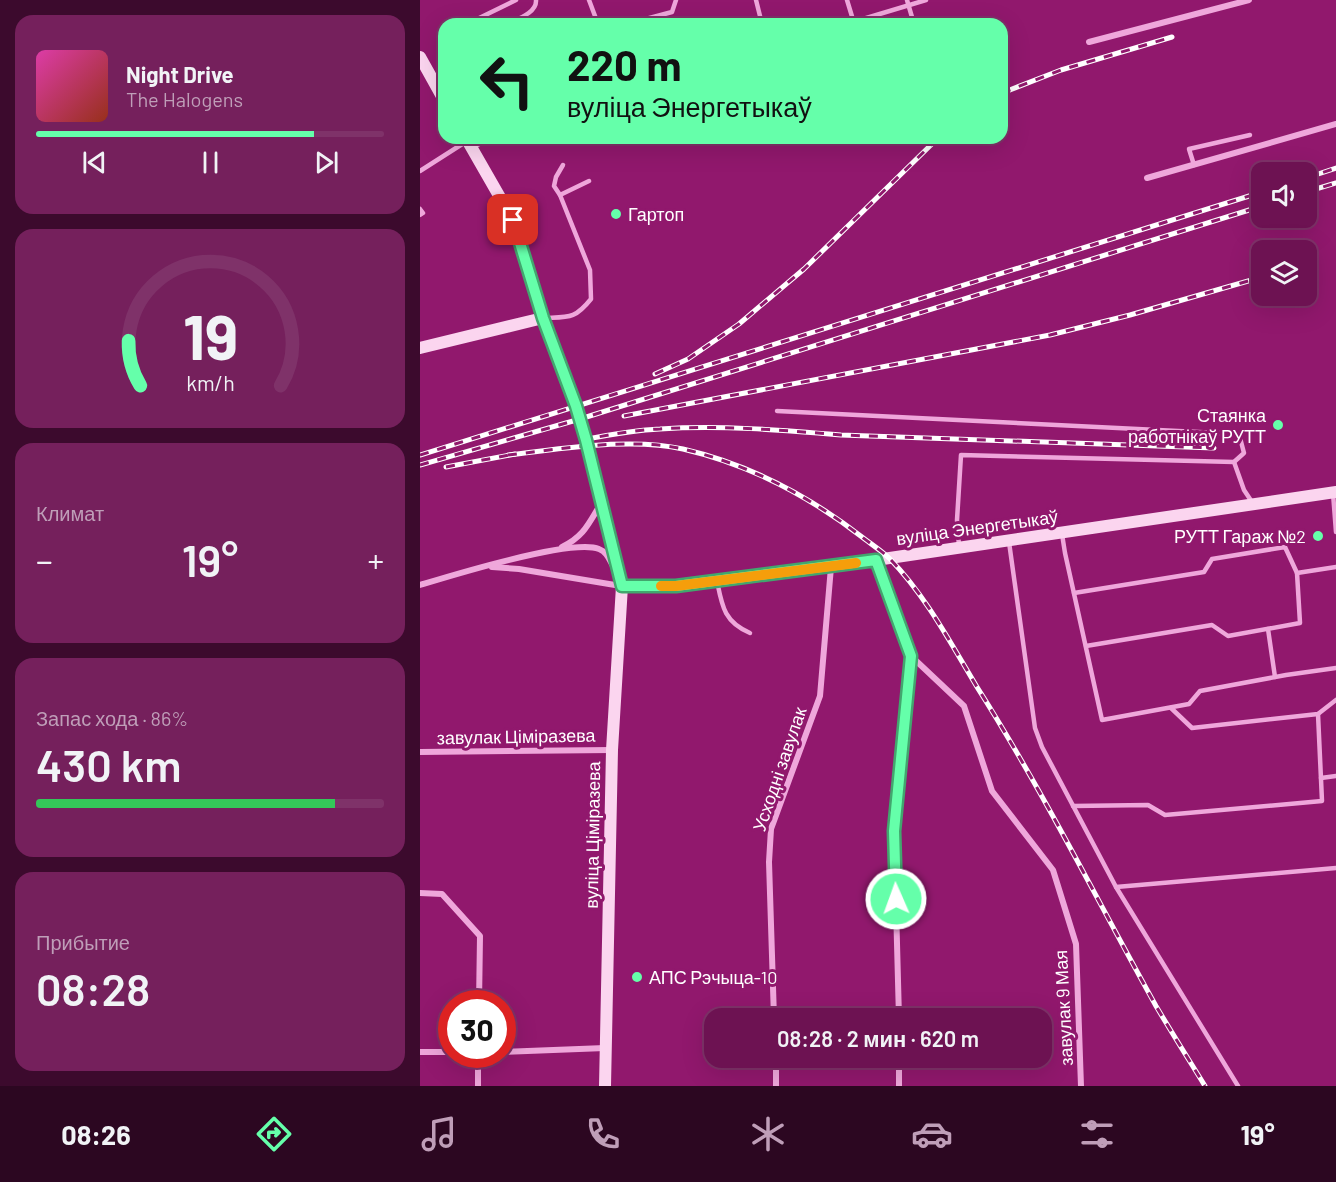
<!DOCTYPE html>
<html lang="ru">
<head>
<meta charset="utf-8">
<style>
	body { margin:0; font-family:Barlow,sans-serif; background:#75205c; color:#f1f3f6; height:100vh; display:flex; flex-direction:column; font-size:22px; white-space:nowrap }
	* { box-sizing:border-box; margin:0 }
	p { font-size:20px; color:#bf9eb8 }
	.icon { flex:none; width:33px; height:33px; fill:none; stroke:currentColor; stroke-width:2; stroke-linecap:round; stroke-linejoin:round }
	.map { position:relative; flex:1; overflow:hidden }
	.panel { display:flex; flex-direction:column; gap:15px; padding:15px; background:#3c0a2d; width:420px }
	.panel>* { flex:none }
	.banner { position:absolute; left:18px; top:18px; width:570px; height:126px; border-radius:18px; box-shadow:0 6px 24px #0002,0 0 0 2px #7f3269; background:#65ffaa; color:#111; overflow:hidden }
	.buttons { position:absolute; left:831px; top:162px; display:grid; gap:12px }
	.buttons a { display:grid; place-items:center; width:66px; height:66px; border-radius:12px; background:#6d1252; box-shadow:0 6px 24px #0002,0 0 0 2px #7f3269; font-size:30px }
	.speed { position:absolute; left:18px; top:990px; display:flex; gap:12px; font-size:30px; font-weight:700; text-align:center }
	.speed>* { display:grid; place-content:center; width:78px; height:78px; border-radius:50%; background:#6d1252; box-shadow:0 6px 24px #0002,0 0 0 2px #7f3269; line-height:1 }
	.speed .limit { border:9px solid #d22; background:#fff; color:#111 }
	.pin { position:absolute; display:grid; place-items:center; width:51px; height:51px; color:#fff; margin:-26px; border-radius:12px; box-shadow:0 3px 9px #0006 }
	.me { position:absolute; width:66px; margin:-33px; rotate:358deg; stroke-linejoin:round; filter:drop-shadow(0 0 4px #0008) }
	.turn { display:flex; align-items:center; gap:21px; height:126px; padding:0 30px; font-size:27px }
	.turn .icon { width:78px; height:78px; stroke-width:2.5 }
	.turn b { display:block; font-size:42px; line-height:51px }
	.big { font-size:45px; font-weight:600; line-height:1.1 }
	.panel .card { flex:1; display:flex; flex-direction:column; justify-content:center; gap:9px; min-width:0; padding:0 21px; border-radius:18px; background:#75205c }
	.panel .dial { align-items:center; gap:0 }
	.dial svg { height:156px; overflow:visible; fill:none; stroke:#7f3269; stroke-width:7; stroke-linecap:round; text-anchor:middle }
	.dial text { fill:#f1f3f6; stroke:none }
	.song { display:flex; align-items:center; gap:18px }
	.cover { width:72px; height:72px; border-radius:9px; background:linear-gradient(135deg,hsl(320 70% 55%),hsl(10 70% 35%)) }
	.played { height:6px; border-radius:3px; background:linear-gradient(90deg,#65ffaa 80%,#7f3269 80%) }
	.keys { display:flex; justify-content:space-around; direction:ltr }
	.heat { display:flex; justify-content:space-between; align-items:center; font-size:33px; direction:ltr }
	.charge { height:9px; border-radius:4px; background:linear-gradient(90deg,#34c759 86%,#7f3269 0) }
	.trip { position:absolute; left:284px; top:1008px; width:348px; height:60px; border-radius:18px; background:#6d1252; box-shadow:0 6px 24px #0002,0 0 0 2px #7f3269; font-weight:600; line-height:60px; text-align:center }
	.tab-bar { display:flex; height:96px; justify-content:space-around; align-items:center; background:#2c0721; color:#bf9eb8 }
	.tab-bar .icon { width:42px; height:42px }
	.tab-bar .current { color:#65ffaa }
	.tab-bar b { font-size:27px; color:#f1f3f6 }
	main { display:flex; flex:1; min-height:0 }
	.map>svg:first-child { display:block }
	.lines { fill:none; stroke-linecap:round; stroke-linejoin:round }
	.lane { stroke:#efa7db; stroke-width:4.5 }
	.street { stroke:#efa7db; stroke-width:6 }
	.secondary { stroke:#fbd5ef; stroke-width:12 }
	.rail-casing { stroke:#fff; stroke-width:5 }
	.rail { stroke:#91186d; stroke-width:3; stroke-dasharray:9; stroke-linecap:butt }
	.route-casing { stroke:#42a66e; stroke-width:15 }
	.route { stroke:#65ffaa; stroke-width:10 }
	.slow { stroke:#f59e0b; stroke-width:10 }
	.poi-dot { fill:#65ffaa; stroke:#91186d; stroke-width:2 }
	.labels { text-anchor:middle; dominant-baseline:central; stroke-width:6; stroke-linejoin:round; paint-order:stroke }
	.poi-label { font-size:18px; fill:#fff; stroke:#91186d; text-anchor:start }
	.street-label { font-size:18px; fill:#fff; stroke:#91186d }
</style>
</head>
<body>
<main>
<section class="panel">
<div class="card">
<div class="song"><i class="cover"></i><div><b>Night Drive</b><p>The Halogens</p></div></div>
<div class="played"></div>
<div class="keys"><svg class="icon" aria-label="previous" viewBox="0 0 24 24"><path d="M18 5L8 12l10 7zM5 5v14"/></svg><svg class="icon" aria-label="pause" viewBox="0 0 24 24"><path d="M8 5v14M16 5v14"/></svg><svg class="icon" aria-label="next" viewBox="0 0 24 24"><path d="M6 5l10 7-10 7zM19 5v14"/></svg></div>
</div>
<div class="card dial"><svg viewBox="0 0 100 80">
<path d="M14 69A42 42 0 1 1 86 69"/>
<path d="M14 69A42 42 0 0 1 8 46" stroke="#65ffaa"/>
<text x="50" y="56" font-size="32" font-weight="700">19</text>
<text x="50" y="72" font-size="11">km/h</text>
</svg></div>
<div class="card"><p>Климат</p>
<div class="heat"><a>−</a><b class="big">19°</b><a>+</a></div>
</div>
<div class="card"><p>Запас хода · 86%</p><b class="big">430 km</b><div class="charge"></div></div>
<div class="card"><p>Прибытие</p><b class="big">08:28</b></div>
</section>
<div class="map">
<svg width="916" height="1086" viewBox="0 0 916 1086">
	<rect width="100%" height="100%" fill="#91186d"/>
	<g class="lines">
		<!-- lane -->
		<g class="lane">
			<path d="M169,0L178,24"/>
			<path d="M336,0L342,24"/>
			<path d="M427,0L434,23"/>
			<path d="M487,0L494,24"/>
			<path d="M143,22L144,24"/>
			<path d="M433,22L506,0"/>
			<path d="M47,24L96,0"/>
			<path d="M87,24C97,19 117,13 116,0"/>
			<path d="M207,24L252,12L256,0"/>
			<path d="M52,148L70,138"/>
			<path d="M774,165L769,149L830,135"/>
			<path d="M0,171L47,141"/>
			<path d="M140,195L134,186L136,177L143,165"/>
			<path d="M0,209L3,213L0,215"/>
			<path d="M125,318C149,317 155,319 171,299L170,270L140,195L169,181"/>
			<path d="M357,411L819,434L824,453L814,462"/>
			<path d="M913,493L916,532"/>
			<path d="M642,534L645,553L682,720L769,704L780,691L866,675L916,668"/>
			<path d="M589,542L615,728L622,747L696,887L818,1086"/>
			<path d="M539,546L537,520L541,455L814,462L824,490L832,502"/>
			<path d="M297,581C302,606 304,622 330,633"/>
			<path d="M654,593L784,572L792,559L865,547L877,573L916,567"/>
			<path d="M848,629L855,677"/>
			<path d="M666,646L792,625L808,636L880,623L877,573"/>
			<path d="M751,708L772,728L898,714L916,700"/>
			<path d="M901,778L916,776"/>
			<path d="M653,806L728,805L745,815L902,801L898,714"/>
			<path d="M696,887L916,868"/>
		</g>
		<!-- street -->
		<g class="street">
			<path d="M669,42L829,0"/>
			<path d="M727,178L916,124"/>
			<path d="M142,547C163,537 168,525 180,505"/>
			<path d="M456,560L491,656L474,831L479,1018"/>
			<path d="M72,567L99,569L201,586"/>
			<path d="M0,585C33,575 152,538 179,549C187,552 189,559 193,566"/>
			<path d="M491,656L544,706L572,791L633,870L656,944L661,1086"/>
			<path d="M0,752L192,750"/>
			<path d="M0,893L22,894L60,936L59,1004"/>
			<path d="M354,1018L349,862L351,829L400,696L411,567"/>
			<path d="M0,1052H32"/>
			<path d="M82,1052L185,1048"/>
			<path d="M356,1058V1086"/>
			<path d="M479,1058V1086"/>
			<path d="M58,1086V1054"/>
		</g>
		<!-- secondary -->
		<g class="secondary">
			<path d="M0,57L24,100"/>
			<path d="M46,138L93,220L123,318L156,406L166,440L202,586L192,750L185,1086"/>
			<path d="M0,348L123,318"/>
			<path d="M202,586H256L456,560L916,492"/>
		</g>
		<!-- rail casing -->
		<g class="rail-casing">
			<g id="rail">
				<path d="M582,93L641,70L752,37"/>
				<path d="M886,178L916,168"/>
				<path d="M886,192L916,183"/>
				<path d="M235,374L268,359L319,324L384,269L518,138"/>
				<path d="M204,416L630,335L710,315L842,277"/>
				<path d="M162,440C188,435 214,430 240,429C300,425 361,430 421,435L794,448"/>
				<path d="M0,455L842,192"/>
				<path d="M88,455C142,449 210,437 263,449C328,464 389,496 442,537C451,544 462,551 470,559C506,596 531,644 557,687C623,791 677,900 736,1006C752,1033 769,1060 785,1086"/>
				<path d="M0,465L160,419L842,206"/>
				<path d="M26,467L95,454"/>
			</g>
		</g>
		<!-- rail -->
		<use href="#rail" class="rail"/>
	</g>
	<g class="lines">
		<!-- route casing -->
		<g class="route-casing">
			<path id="route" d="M93,220L123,318L156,406L166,440L202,586H256L456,560L491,656L474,831L476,899"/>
		</g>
		<!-- route -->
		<use href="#route" class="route"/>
		<!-- slow -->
		<path class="slow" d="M241,586H256L436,563"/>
	</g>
	<!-- markers -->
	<g class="poi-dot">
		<circle cx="196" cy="214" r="6"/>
		<circle cx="858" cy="425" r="6"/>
		<circle cx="898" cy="536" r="6"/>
		<circle cx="217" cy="977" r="6"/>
	</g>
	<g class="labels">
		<!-- poi labels -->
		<g class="poi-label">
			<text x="208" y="214">Гартоп</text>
			<text x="846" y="415" text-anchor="end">Стаянка<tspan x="846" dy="21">работнікаў РУТТ</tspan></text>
			<text x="886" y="536" text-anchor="end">РУТТ Гараж №2</text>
			<text x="229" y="977">АПС Рэчыца-10</text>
		</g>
		<!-- street labels -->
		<g class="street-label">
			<text transform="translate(557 527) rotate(-8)">вуліца Энергетыкаў</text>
			<text transform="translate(96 736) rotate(-1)">завулак Ціміразева</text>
			<text transform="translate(359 769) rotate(-71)">Усходні завулак</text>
			<text transform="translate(172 835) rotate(-89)">вуліца Ціміразева</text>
			<text transform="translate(643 1008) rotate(-93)">завулак 9 Мая</text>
		</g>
	</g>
</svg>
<div class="buttons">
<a><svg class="icon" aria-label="sound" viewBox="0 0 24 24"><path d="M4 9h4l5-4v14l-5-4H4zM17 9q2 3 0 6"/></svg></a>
<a><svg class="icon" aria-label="layers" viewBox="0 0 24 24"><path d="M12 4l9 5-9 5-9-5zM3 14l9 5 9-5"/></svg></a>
</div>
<div class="speed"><div class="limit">30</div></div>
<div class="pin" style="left:93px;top:220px;background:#d93025"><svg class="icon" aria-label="arrive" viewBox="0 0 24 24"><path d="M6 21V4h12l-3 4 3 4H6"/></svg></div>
<svg class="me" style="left:476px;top:899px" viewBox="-20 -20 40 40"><circle r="17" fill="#65ffaa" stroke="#fff" stroke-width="3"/><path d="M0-11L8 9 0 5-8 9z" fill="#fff"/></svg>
<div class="trip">08:28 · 2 мин · 620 m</div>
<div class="banner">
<div class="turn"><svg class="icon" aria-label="left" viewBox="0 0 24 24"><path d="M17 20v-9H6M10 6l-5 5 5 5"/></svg><div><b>220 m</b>вуліца Энергетыкаў</div></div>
</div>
</div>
</main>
<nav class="tab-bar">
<b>08:26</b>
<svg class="icon current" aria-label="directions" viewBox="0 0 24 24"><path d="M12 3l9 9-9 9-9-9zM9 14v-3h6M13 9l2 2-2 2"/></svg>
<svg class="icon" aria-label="music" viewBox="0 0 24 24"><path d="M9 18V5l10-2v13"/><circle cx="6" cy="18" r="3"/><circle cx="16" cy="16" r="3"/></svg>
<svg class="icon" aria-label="phone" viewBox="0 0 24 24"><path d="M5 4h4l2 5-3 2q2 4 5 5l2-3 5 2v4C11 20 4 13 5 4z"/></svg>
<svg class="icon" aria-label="climate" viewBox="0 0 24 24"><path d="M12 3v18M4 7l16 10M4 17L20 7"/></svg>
<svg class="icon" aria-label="car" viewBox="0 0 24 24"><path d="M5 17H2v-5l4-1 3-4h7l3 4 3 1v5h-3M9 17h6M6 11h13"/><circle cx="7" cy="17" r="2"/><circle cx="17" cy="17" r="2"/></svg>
<svg class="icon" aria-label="filters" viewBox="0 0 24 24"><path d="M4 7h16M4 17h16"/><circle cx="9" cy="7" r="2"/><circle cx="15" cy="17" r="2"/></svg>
<b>19°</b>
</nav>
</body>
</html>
